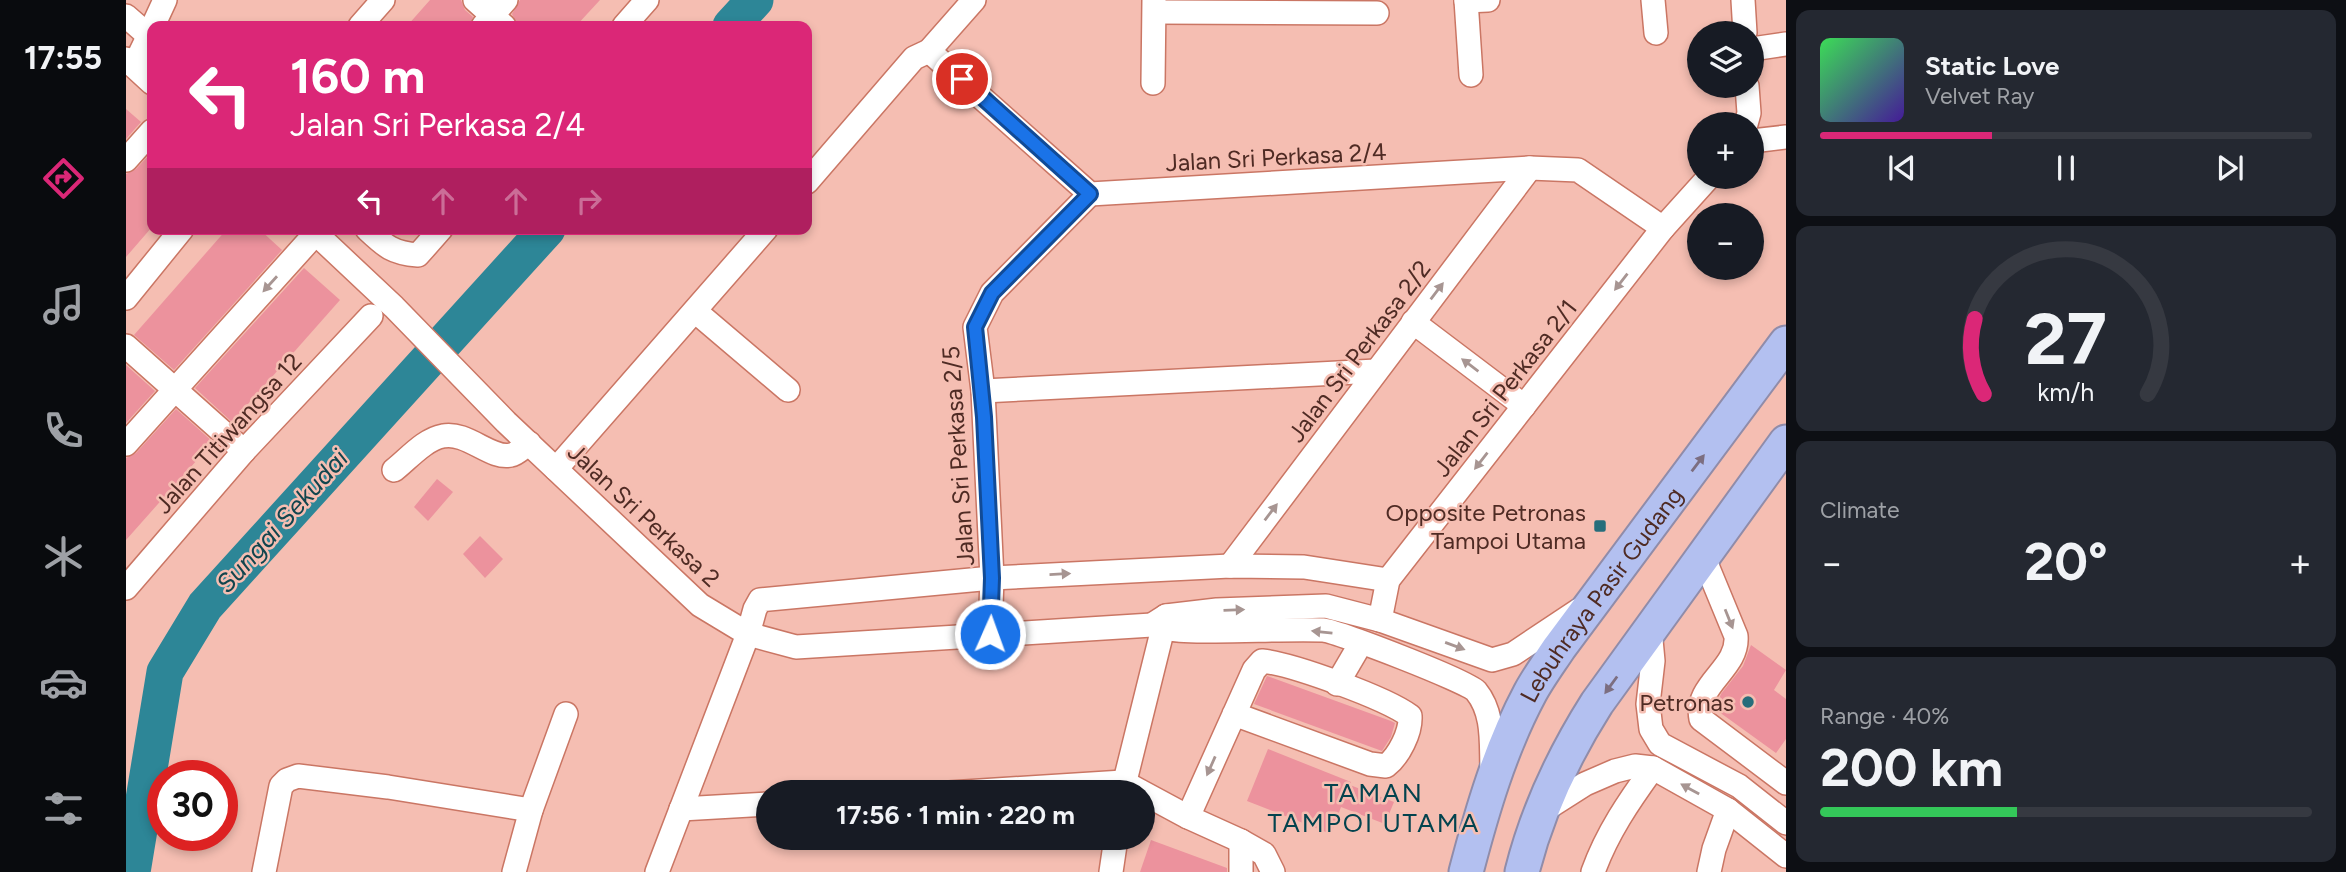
<!DOCTYPE html>
<html lang="en">
<head>
<meta charset="utf-8">
<style>
	body { margin:0; font-family:Figtree,sans-serif; background:#242831; color:#f1f3f6; height:100vh; display:flex; flex-direction:column; font-size:26px; white-space:nowrap }
	* { box-sizing:border-box; margin:0 }
	p { font-size:23px; color:#9ea1a6 }
	.icon { flex:none; width:38px; height:38px; fill:none; stroke:currentColor; stroke-width:2; stroke-linecap:round; stroke-linejoin:round }
	.map { position:relative; flex:1; overflow:hidden }
	.panel { display:flex; flex-direction:column; gap:10px; padding:10px; background:#0d0f14; width:560px }
	.panel>* { flex:none }
	.hud { position:absolute; left:21px; top:21px; width:665px; height:214px; border-radius:14px; box-shadow:0 4px 10px #0003; background:#db2777; color:#fff; overflow:hidden }
	.tools { position:absolute; left:1561px; top:21px; display:grid; gap:14px }
	.tools a { display:grid; place-items:center; width:77px; height:77px; border-radius:50%; background:#171b24; box-shadow:0 4px 10px #0003; font-size:35px }
	.speed { position:absolute; left:21px; top:760px; display:flex; gap:14px; font-size:35px; font-weight:700; text-align:center }
	.speed>* { display:grid; place-content:center; width:91px; height:91px; border-radius:50%; background:#171b24; box-shadow:0 4px 10px #0003; line-height:1 }
	.speed .limit { border:10px solid #d22; background:#fff; color:#111 }
	.pin { position:absolute; display:grid; place-items:center; width:60px; height:60px; color:#fff; margin:-30px; border:4px solid #fff; border-radius:50%; box-shadow:0 2px 7px #0007 }
	.me { position:absolute; width:77px; margin:-38px; rotate:2deg; stroke-linejoin:round; filter:drop-shadow(0 0 5px #0008) }
	.turn { display:flex; align-items:center; gap:24px; height:147px; padding:0 28px; font-size:32px }
	.turn .icon { width:91px; height:91px; stroke-width:2.5 }
	.turn b { display:block; font-size:49px; line-height:60px }
	.lanes { display:flex; align-items:center; height:66px; padding:0 28px; background:#0003; justify-content:center; gap:35px; direction:ltr }
	.lanes .off { opacity:.35 }
	.big { font-size:52px; font-weight:700; line-height:1.1 }
	.panel .tile { flex:1; display:flex; flex-direction:column; justify-content:center; gap:10px; min-width:0; padding:0 24px; border-radius:14px; background:#242831 }
	.panel .dial { align-items:center; gap:0 }
	.dial svg { height:182px; overflow:visible; fill:none; stroke:#363941; stroke-width:7; stroke-linecap:round; text-anchor:middle }
	.dial text { fill:#f1f3f6; stroke:none }
	.song { display:flex; align-items:center; gap:21px }
	.cover { width:84px; height:84px; border-radius:10px; background:linear-gradient(135deg,hsl(130 70% 55%),hsl(260 70% 35%)) }
	.played { height:7px; border-radius:4px; background:linear-gradient(90deg,#db2777 35%,#363941 35%) }
	.keys { display:flex; justify-content:space-around; direction:ltr }
	.heat { display:flex; justify-content:space-between; align-items:center; font-size:38px; direction:ltr }
	.charge { height:10px; border-radius:5px; background:linear-gradient(90deg,#34c759 40%,#363941 0) }
	.trip { position:absolute; left:630px; top:780px; width:399px; height:70px; border-radius:35px; background:#171b24; box-shadow:0 4px 10px #0003; font-weight:700; line-height:70px; text-align:center }
	main { display:flex; flex:1; min-height:0 }
	.menu { display:flex; flex-direction:column; width:126px; justify-content:space-around; align-items:center; background:#090b0e; color:#9ea1a6 }
	.menu .icon { width:49px; height:49px }
	.menu .current { color:#db2777 }
	.menu b { font-size:32px; color:#f1f3f6 }
	.map>svg:first-child { display:block }
	.lines { fill:none; stroke-linecap:round; stroke-linejoin:round }
	.river { stroke:#2d8697; stroke-width:37 }
	.building { fill:#ec929d }
	.minor-casing { stroke:#ca7664; stroke-width:26 }
	.highway-casing { stroke:#908ca9; stroke-width:37 }
	.minor { stroke:#fff; stroke-width:23 }
	.highway { stroke:#b3c0f0; stroke-width:33 }
	.oneway { fill:#a79592 }
	.oneway2 { fill:#7c6e80 }
	.route-casing { stroke:#114b97; stroke-width:18 }
	.route { stroke:#1a73e8; stroke-width:12 }
	.poi-dot { fill:#266d7b; stroke:#f5beb2; stroke-width:2.5 }
	.labels { text-anchor:middle; dominant-baseline:central; stroke-width:5; stroke-linejoin:round; paint-order:stroke }
	.street-label { font-size:24px; fill:#4f2b24; stroke:#f5beb2 }
	.poi-label { font-size:24px; fill:#4f2b24; stroke:#f5beb2; text-anchor:end }
	.water-label { font-size:26px; font-style:italic; fill:#11454e; stroke:#f5beb2 }
	.neighbourhood-label { font-size:26px; letter-spacing:2px; fill:#03434e; stroke:#f5beb2 }
</style>
</head>
<body>
<main>
<nav class="menu">
<b>17:55</b>
<svg class="icon current" aria-label="directions" viewBox="0 0 24 24"><path d="M12 3l9 9-9 9-9-9zM9 14v-3h6M13 9l2 2-2 2"/></svg>
<svg class="icon" aria-label="music" viewBox="0 0 24 24"><path d="M9 18V5l10-2v13"/><circle cx="6" cy="18" r="3"/><circle cx="16" cy="16" r="3"/></svg>
<svg class="icon" aria-label="phone" viewBox="0 0 24 24"><path d="M5 4h4l2 5-3 2q2 4 5 5l2-3 5 2v4C11 20 4 13 5 4z"/></svg>
<svg class="icon" aria-label="climate" viewBox="0 0 24 24"><path d="M12 3v18M4 7l16 10M4 17L20 7"/></svg>
<svg class="icon" aria-label="car" viewBox="0 0 24 24"><path d="M5 17H2v-5l4-1 3-4h7l3 4 3 1v5h-3M9 17h6M6 11h13"/><circle cx="7" cy="17" r="2"/><circle cx="17" cy="17" r="2"/></svg>
<svg class="icon" aria-label="filters" viewBox="0 0 24 24"><path d="M4 7h16M4 17h16"/><circle cx="9" cy="7" r="2"/><circle cx="15" cy="17" r="2"/></svg>
</nav>
<div class="map">
<svg width="1660" height="872" viewBox="0 0 1660 872">
	<rect width="100%" height="100%" fill="#f5beb2"/>
	<g class="lines">
		<!-- river -->
		<g class="river">
			<path d="M605,26L629,0"/>
			<path d="M6,872L39,672L79,606L421,229"/>
		</g>
	</g>
	<!-- building -->
	<g class="building">
		<path d="M304,0H335L339,10L347,17L343,26H281Z"/>
		<path d="M394,0H474L450,26H392L386,14Z"/>
		<path d="M0,109L15,122L0,139Z"/>
		<path d="M26,152V227L0,257V174L10,169Z"/>
		<path d="M101,229H133L156,250L48,370L8,335Z"/>
		<path d="M178,268L214,300L106,422L69,388Z"/>
		<path d="M0,365L29,391L0,423Z"/>
		<path d="M50,409L87,442L0,540V458L10,453Z"/>
		<path d="M311,479L327,492L302,521L288,507Z"/>
		<path d="M354,536L377,559L359,578L337,554Z"/>
		<path d="M1625,645L1660,670L1648,690L1660,699V739L1650,753L1589,709L1595,694L1617,666Z"/>
		<path d="M1141,676L1265,721L1269,723L1265,737L1256,751L1128,704Z"/>
		<path d="M1142,749L1225,782L1224,785L1268,802L1259,824L1215,807L1205,834L1121,801Z"/>
		<path d="M1025,840L1101,868V872H1014Z"/>
	</g>
	<g class="lines">
		<!-- minor casing -->
		<g class="minor-casing">
			<g id="minor">
				<path d="M349,0L378,26"/>
				<path d="M1340,0L1345,75"/>
				<path d="M1527,0L1530,33"/>
				<path d="M1617,0L1619,33"/>
				<path d="M1340,1L1362,0"/>
				<path d="M1029,12L1251,13"/>
				<path d="M0,16L23,36"/>
				<path d="M27,26L39,0"/>
				<path d="M234,26L257,0"/>
				<path d="M357,26L380,0"/>
				<path d="M498,26L521,0"/>
				<path d="M1626,49L1660,44"/>
				<path d="M803,51L964,194L1404,168L1452,170L1537,228"/>
				<path d="M0,59L26,83"/>
				<path d="M8,66L26,29"/>
				<path d="M1027,83L1028,0"/>
				<path d="M1620,124L1623,113L1621,86"/>
				<path d="M1626,141L1660,137"/>
				<path d="M0,160L26,131"/>
				<path d="M681,182L788,58L803,51L848,0"/>
				<path d="M185,229L268,307L380,422L574,605L622,634L670,647L1026,625C1046,632 1069,631 1090,631C1125,631 1161,629 1197,630C1211,631 1343,682 1350,691C1368,713 1365,742 1366,768"/>
				<path d="M241,229C259,246 266,253 292,255L315,229"/>
				<path d="M0,298L56,229"/>
				<path d="M569,311L662,390"/>
				<path d="M1287,322L1398,406"/>
				<path d="M0,346L118,451"/>
				<path d="M857,391L1250,371"/>
				<path d="M0,444L190,233"/>
				<path d="M430,469L640,229"/>
				<path d="M268,470C282,459 299,439 317,436C341,431 365,460 385,455C391,454 397,447 403,443"/>
				<path d="M1577,556L1610,636C1613,669 1568,684 1575,719L1660,783"/>
				<path d="M1104,566L1404,168"/>
				<path d="M0,588L118,451L245,316"/>
				<path d="M1254,620L1262,580L1537,228L1583,177"/>
				<path d="M1029,623L1040,616L1091,610L1200,606L1254,620L1366,660L1387,654L1453,610"/>
				<path d="M1524,629L1527,661L1522,704L1525,729L1534,744L1613,786L1660,823"/>
				<path d="M864,634L866,578L857,391L849,327L866,293L964,194"/>
				<path d="M1211,684L1235,643"/>
				<path d="M823,793L997,782L1062,817L1115,841L1138,854L1147,872"/>
				<path d="M996,793L1040,616"/>
				<path d="M555,809L642,804"/>
				<path d="M1415,812L1459,784L1489,771L1509,766L1527,768L1602,810L1660,856"/>
				<path d="M1062,817L1128,670L1136,661C1166,664 1260,698 1284,716C1285,732 1273,756 1260,766L1244,764L1108,714"/>
				<path d="M1115,841V872"/>
				<path d="M138,872L155,786L161,780L172,776L262,787L405,810"/>
				<path d="M388,872L405,810L440,714"/>
				<path d="M531,872L622,634L629,609L634,600L866,578L1104,566L1178,567L1262,580"/>
				<path d="M985,872L990,838"/>
				<path d="M1467,872C1481,833 1503,801 1527,768"/>
				<path d="M1583,872L1588,849L1602,810"/>
			</g>
		</g>
		<!-- highway casing -->
		<g class="highway-casing">
			<g id="highway">
				<path id="s1" d="M1340,872C1356,811 1374,749 1404,693C1412,678 1423,663 1433,648L1660,343"/>
				<path d="M1396,872C1411,812 1438,755 1471,703L1660,442"/>
			</g>
		</g>
		<!-- minor -->
		<use href="#minor" class="minor"/>
		<!-- highway -->
		<use href="#highway" class="highway"/>
	</g>
	<!-- one-way arrows -->
	<defs><path id="oneway-solid" d="M-6-.8H1V-3.2L6.5 0L1 3.2V.8H-6Z" transform="scale(1.75)"/></defs>
	<g class="oneway">
		<use href="#oneway-solid" transform="translate(1495 282) rotate(128)"/>
		<use href="#oneway-solid" transform="translate(144 284) rotate(132)"/>
		<use href="#oneway-solid" transform="translate(1311 291) rotate(-53)"/>
		<use href="#oneway-solid" transform="translate(1344 365) rotate(-143)"/>
		<use href="#oneway-solid" transform="translate(1355 461) rotate(128)"/>
		<use href="#oneway-solid" transform="translate(1145 512) rotate(-53)"/>
		<use href="#oneway-solid" transform="translate(934 574) rotate(-3)"/>
		<use href="#oneway-solid" transform="translate(1108 610) rotate(-2)"/>
		<use href="#oneway-solid" transform="translate(1603 619) rotate(68)"/>
		<use href="#oneway-solid" transform="translate(1196 632) rotate(-174)"/>
		<use href="#oneway-solid" transform="translate(1329 646) rotate(20)"/>
		<use href="#oneway-solid" transform="translate(1085 766) rotate(114)"/>
		<use href="#oneway-solid" transform="translate(1564 789) rotate(-151)"/>
	</g>
	<g class="oneway2">
		<use href="#oneway-solid" transform="translate(1572 463) rotate(-53)"/>
		<use href="#oneway-solid" transform="translate(1485 685) rotate(126)"/>
	</g>
	<g class="lines">
		<!-- route casing -->
		<g class="route-casing">
			<path id="route" d="M836,79L964,194L866,293L849,327L858,417L866,578L864,634"/>
		</g>
		<!-- route -->
		<use href="#route" class="route"/>
	</g>
	<!-- markers -->
	<g class="poi-dot">
		<rect x="1467" y="519" width="14" height="14" rx="3.5"/>
		<circle cx="1622" cy="702" r="7"/>
	</g>
	<g class="labels">
		<!-- street labels -->
		<g class="street-label">
			<text transform="translate(1150 157) rotate(-3)">Jalan Sri Perkasa 2/4</text>
			<text transform="translate(1233 351) rotate(-53)">Jalan Sri Perkasa 2/2</text>
			<text transform="translate(1379 388) rotate(-52)">Jalan Sri Perkasa 2/1</text>
			<text transform="translate(102 433) rotate(-48)">Jalan Titiwangsa 12</text>
			<text transform="translate(832 456) rotate(-94)">Jalan Sri Perkasa 2/5</text>
			<text transform="translate(518 515) rotate(43)">Jalan Sri Perkasa 2</text>
			<text stroke="none"><textPath href="#s1" startOffset="312">Lebuhraya Pasir Gudang</textPath></text>
		</g>
		<!-- poi labels -->
		<g class="poi-label">
			<text x="1460" y="512">Opposite Petronas<tspan x="1460" dy="28">Tampoi Utama</tspan></text>
			<text x="1608" y="702">Petronas</text>
		</g>
		<!-- water labels -->
		<g class="water-label">
			<text transform="translate(156 521) rotate(-48)">Sungai Sekudai</text>
		</g>
		<!-- neighbourhood labels -->
		<g class="neighbourhood-label">
			<text x="1248" y="793">TAMAN<tspan x="1248" dy="30">TAMPOI UTAMA</tspan></text>
		</g>
	</g>
</svg>
<div class="tools">
<a><svg class="icon" aria-label="layers" viewBox="0 0 24 24"><path d="M12 4l9 5-9 5-9-5zM3 14l9 5 9-5"/></svg></a>
<a>+</a>
<a>−</a>
</div>
<div class="speed"><div class="limit">30</div></div>
<div class="pin" style="left:836px;top:79px;background:#d93025"><svg class="icon" aria-label="arrive" viewBox="0 0 24 24"><path d="M6 21V4h12l-3 4 3 4H6"/></svg></div>
<svg class="me" style="left:864px;top:634px" viewBox="-20 -20 40 40"><circle r="17" fill="#1a73e8" stroke="#fff" stroke-width="3"/><path d="M0-11L8 9 0 5-8 9z" fill="#fff"/></svg>
<div class="trip">17:56 · 1 min · 220 m</div>
<div class="hud">
<div class="turn"><svg class="icon" aria-label="left" viewBox="0 0 24 24"><path d="M17 20v-9H6M10 6l-5 5 5 5"/></svg><div><b>160 m</b>Jalan Sri Perkasa 2/4</div></div>
<div class="lanes"><svg class="icon" aria-label="left" viewBox="0 0 24 24"><path d="M17 20v-9H6M10 6l-5 5 5 5"/></svg><svg class="icon off" aria-label="ahead" viewBox="0 0 24 24"><path d="M12 20V5M6 11l6-6 6 6"/></svg><svg class="icon off" aria-label="ahead" viewBox="0 0 24 24"><path d="M12 20V5M6 11l6-6 6 6"/></svg><svg class="icon off" aria-label="right" viewBox="0 0 24 24"><path d="M7 20v-9h11M14 6l5 5-5 5"/></svg></div>
</div>
</div>
<section class="panel">
<div class="tile">
<div class="song"><i class="cover"></i><div><b>Static Love</b><p>Velvet Ray</p></div></div>
<div class="played"></div>
<div class="keys"><svg class="icon" aria-label="previous" viewBox="0 0 24 24"><path d="M18 5L8 12l10 7zM5 5v14"/></svg><svg class="icon" aria-label="pause" viewBox="0 0 24 24"><path d="M8 5v14M16 5v14"/></svg><svg class="icon" aria-label="next" viewBox="0 0 24 24"><path d="M6 5l10 7-10 7zM19 5v14"/></svg></div>
</div>
<div class="tile dial"><svg viewBox="0 0 100 80">
<path d="M14 69A42 42 0 1 1 86 69"/>
<path d="M14 69A42 42 0 0 1 10 36" stroke="#db2777"/>
<text x="50" y="56" font-size="32" font-weight="700">27</text>
<text x="50" y="72" font-size="11">km/h</text>
</svg></div>
<div class="tile"><p>Climate</p>
<div class="heat"><a>−</a><b class="big">20°</b><a>+</a></div>
</div>
<div class="tile"><p>Range · 40%</p><b class="big">200 km</b><div class="charge"></div></div>
</section>
</main>
</body>
</html>
